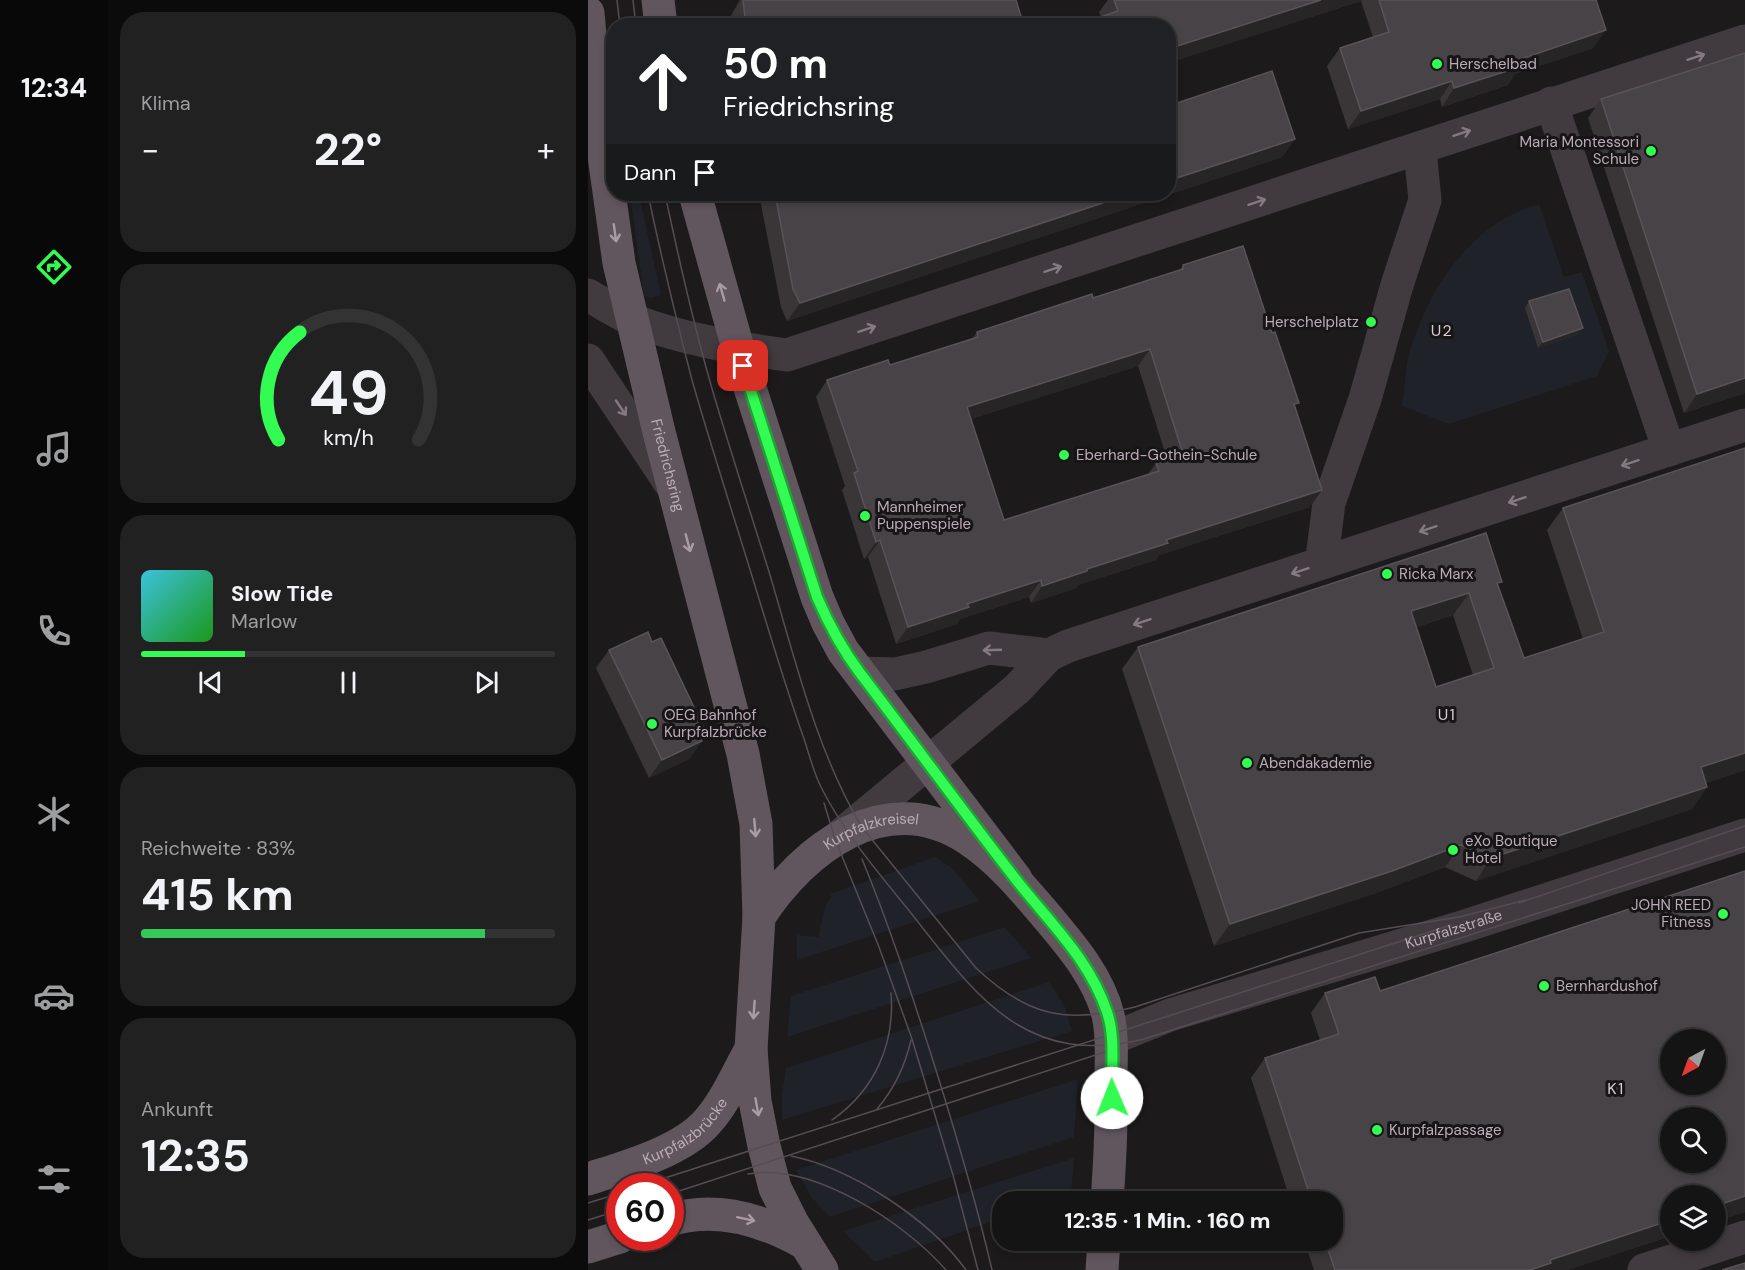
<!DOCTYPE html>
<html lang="de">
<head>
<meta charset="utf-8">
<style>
	body { margin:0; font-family:"DM Sans",sans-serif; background:#222122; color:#f1f3f6; height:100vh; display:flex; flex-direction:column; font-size:22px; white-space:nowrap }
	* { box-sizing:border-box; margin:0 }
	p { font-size:20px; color:#9d9ea0 }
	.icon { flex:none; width:33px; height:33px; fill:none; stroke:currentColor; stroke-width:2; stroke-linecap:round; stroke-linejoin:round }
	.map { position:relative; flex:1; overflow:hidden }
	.details { display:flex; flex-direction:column; gap:12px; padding:12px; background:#0c0b0b; width:480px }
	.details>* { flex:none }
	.hud { position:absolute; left:18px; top:18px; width:570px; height:183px; border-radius:24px; box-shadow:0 3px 9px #0003,0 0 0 2px #343334; background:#202124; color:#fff; overflow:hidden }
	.needle { width:39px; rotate:221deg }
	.fabs { position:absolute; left:1072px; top:1029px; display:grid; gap:12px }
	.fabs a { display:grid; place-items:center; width:66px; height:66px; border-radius:50%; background:#151414; box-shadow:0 3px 9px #0003,0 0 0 2px #343334; font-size:30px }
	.speed { position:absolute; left:18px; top:1173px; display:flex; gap:12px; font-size:30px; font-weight:700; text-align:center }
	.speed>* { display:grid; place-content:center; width:78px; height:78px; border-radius:50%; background:#151414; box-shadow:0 3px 9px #0003,0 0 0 2px #343334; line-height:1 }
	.speed .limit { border:9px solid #d22; background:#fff; color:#111 }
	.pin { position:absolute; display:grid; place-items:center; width:51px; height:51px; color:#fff; margin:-26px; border-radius:12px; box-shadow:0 3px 9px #0006 }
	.me { position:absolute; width:66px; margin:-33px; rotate:359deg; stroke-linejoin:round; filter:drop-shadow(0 0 4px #0008) }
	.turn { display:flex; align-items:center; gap:21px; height:126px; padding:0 18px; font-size:27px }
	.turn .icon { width:78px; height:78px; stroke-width:2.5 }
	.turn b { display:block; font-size:42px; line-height:51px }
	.then { display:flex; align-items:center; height:57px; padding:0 18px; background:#0003; gap:12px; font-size:22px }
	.big { font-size:45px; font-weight:700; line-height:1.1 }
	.details .card { flex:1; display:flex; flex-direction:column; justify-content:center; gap:9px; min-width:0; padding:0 21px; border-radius:24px; background:#222122 }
	.details .dial { align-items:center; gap:0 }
	.dial svg { height:156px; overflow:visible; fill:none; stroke:#343334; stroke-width:7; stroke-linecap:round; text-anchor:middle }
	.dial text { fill:#f1f3f6; stroke:none }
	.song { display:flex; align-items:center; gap:18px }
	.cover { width:72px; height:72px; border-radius:9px; background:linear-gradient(135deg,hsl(190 70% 55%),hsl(120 70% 35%)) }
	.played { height:6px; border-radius:3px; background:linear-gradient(90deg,#32fb51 25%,#343334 25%) }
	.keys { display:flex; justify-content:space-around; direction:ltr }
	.heat { display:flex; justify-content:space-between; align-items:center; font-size:33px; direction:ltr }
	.charge { height:9px; border-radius:4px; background:linear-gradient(90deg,#34c759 83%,#343334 0) }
	.trip { position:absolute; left:404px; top:1191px; width:351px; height:60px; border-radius:24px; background:#151414; box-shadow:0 3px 9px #0003,0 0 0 2px #343334; font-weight:700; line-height:60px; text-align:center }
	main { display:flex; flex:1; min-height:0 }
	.tabs { display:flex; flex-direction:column; width:108px; justify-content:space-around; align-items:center; background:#080808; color:#9d9ea0 }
	.tabs .icon { width:42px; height:42px }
	.tabs .selected { color:#32fb51 }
	.tabs b { font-size:27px; color:#f1f3f6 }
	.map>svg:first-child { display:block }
	.green { fill:#1f2228 }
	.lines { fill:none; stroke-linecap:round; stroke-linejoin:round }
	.minor { stroke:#413a3f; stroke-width:33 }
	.major { stroke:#61565e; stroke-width:33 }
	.tram { stroke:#564d54; stroke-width:1.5 }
	.wall { fill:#3a3638; fill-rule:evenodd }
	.shaded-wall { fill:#282526 }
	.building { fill:#484346; stroke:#5a5358; stroke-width:1.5; fill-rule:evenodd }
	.oneway { stroke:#857982 }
	.oneway2 { stroke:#aa9ba7 }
	.route-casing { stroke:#20a335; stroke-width:15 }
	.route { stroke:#32fb51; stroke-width:10 }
	.poi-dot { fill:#32fb51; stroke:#171516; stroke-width:2 }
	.labels { text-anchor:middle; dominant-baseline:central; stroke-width:6; stroke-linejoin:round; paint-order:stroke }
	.poi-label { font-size:15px; fill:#bcacb9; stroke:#171516; text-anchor:start }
	.street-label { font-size:15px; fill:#bcacb9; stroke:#171516 }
	.neighbourhood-label { font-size:16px; letter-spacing:1.5px; fill:#d8cdd5; stroke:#171516 }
</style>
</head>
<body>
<main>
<nav class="tabs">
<b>12:34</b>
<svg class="icon selected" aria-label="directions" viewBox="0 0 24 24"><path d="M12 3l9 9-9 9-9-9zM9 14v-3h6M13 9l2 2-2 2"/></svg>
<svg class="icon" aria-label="music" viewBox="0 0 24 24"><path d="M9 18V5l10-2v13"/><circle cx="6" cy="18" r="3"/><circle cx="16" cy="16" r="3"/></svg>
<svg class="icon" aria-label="phone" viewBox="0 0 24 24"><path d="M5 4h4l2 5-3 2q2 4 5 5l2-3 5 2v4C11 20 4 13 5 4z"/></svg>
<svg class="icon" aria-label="climate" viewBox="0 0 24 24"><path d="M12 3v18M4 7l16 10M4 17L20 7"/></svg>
<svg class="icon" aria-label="car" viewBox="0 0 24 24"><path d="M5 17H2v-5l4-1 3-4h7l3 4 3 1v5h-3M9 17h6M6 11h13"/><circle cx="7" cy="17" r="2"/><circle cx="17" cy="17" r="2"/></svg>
<svg class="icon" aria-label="filters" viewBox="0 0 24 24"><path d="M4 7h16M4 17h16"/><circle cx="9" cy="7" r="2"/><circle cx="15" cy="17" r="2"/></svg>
</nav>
<section class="details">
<div class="card"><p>Klima</p>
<div class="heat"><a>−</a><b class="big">22°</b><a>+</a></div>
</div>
<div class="card dial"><svg viewBox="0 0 100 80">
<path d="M14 69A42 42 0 1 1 86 69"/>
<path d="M14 69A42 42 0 0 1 25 14" stroke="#32fb51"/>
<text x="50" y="56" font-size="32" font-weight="700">49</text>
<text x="50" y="72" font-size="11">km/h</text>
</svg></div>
<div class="card">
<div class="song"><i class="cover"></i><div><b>Slow Tide</b><p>Marlow</p></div></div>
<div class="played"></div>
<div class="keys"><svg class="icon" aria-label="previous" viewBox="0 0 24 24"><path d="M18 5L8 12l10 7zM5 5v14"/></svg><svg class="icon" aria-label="pause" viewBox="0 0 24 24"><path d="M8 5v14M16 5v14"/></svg><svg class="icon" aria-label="next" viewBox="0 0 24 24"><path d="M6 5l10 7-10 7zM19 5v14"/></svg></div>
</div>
<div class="card"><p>Reichweite · 83%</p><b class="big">415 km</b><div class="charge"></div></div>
<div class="card"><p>Ankunft</p><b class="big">12:35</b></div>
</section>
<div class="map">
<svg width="1157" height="1270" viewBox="0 0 1157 1270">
	<rect width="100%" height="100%" fill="#1c1a1b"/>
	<!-- green -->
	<g class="green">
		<path d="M42,194H51L73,295L63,298L56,296Z"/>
		<path d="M951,204L976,277L994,272L1021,351L1009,376L861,424L814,406C817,388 817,368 822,351C841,287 884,222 951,204Z"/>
		<path d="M347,857L364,868L392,901L209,960V935L230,937L237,907L244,896L242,894Z"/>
		<path d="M417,927L443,958L199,1037L203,996Z"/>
		<path d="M461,982L477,1007L484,1031L194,1120V1094L198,1068Z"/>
		<path d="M490,1079L486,1137L242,1217L224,1198L208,1170Z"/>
		<path d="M486,1158L483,1195L464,1201L414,1202V1218L287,1262L255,1231Z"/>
	</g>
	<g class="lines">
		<!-- minor -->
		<g class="minor">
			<path d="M963,103L1081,450"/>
			<path d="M0,295C14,303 30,313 45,320C93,339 148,348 199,355L1157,41"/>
			<path d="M0,360L82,483"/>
			<path d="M735,550L741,503L777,399L809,285L837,200L833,161L828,149"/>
			<path d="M272,673L307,674L338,667L401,648L461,655"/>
			<path d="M254,834L429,689L461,655L480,646L1157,425"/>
			<path id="s1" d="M523,1039L582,1015L877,926L1157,835"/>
			<path d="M1056,1270L1157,1237"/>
		</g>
		<!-- major -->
		<g class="major">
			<path d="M70,0L73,26"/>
			<path id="s2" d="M0,13L7,92L31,263L71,432L155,754L168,824L171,917L163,1049L167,1101L176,1146L187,1188L204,1222L234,1270"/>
			<path d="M107,194L155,366L229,597L240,623L255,651L428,879"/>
			<path id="s3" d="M171,917C216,848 298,785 380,839C409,858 432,885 455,912C480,942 510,975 520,1015C525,1035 523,1058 523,1079C524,1120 522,1160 519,1202"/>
			<path id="s4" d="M0,1179C37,1167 95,1151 120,1121C138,1101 149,1073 163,1049"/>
			<path d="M82,1220C129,1205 175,1220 216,1243"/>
			<path d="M0,1247L32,1237"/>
			<path d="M514,1270L516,1240"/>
		</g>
		<!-- tram -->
		<g class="tram">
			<path d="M29,0L32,26"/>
			<path d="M45,0L48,26"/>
			<path d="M60,194C73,256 88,318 104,380C124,450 147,520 168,589C183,638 198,688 215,736C221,753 225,771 233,787C255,831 288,870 319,908C386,992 434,1069 556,1039L1157,847"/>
			<path d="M77,194C91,260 106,327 125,392C143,453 163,514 182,575C207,659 228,749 273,826L388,968C440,1017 479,1024 547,1007L771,933L871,917L938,900"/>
			<path d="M236,803L247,839L291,947L324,1039L365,1175L390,1270"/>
			<path d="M274,859C300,922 321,986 342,1051C365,1124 387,1196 404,1270"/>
			<path d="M931,903L1157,826"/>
			<path d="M289,1109C307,1088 317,1066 323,1040"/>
			<path d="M244,1120C287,1090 307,1044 303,993"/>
			<path d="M203,1156C264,1168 342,1220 378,1270"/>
			<path d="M160,1174C225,1162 317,1223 358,1270"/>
			<path d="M52,1186L863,925"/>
			<path d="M82,1194L526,1049"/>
			<path d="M0,1203L32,1193"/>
			<path d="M0,1220L32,1210"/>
		</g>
	</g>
	<!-- wall -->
	<g class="wall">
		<path d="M152,0H428L436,26H143L142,17Z"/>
		<path d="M520,0H1008L1005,48L927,74L920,85L854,107L852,99L760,129L739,66L752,48L785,37L773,1L580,63L513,17L511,12Z"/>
		<path d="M1157,53V393L1096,413L1000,118L1013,99Z"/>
		<path d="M707,139L694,157L199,321L193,307L171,194H580Z"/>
		<path d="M595,265L707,408L722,507L571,555L568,560L490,585L488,588L443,603L441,597L372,619L369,624L308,644L280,557L276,559L254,490L257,486L228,397L239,380L302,365L384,339L389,332L505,298L592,270ZM550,366L579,459L568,463L560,474L416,520L383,419Z"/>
		<path d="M941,301L990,334L950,348L937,308Z"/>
		<path d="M975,508L1157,770L1118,783L1119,787L1104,809L888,881L857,867L788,893L626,946L534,669L550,647L910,587L936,658L995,639L959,530ZM865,615L885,675L848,687L829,627Z"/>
		<path d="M21,650L111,735L114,741L101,759L61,778L8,668Z"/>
		<path d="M1157,871V1212L1128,1221V1196H1083V1236L979,1270H726L716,1240H744V1202H703L663,1078L677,1058L732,1040L723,1013L737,993L792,991Z"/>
	</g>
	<!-- shaded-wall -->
	<g class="shaded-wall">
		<path d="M733,0H774L773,1L580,63V49Z"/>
		<path d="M1018,30L1005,48L927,74L920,85L854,107L866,88L930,60Z"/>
		<path d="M864,81L852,99L760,129L773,111Z"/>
		<path d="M707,139L694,157L199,321L212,303L542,194H580V181Z"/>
		<path d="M995,328L990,334L950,348L955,342Z"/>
		<path d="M562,349L550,366L367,424L379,407Z"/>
		<path d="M1157,378V393L1096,413L1109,394Z"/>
		<path d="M734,490L722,507L571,555L568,560L490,585L488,588L443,603L454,586L578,540Z"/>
		<path d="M292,540L280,557L276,559L288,542Z"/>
		<path d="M453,580L441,597L372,619L369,624L308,644L320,627L379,604Z"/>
		<path d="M881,593L865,615L807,634L823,611Z"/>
		<path d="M114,741L101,759L61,778L74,760Z"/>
		<path d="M1157,753V770L1097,790L1113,767Z"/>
		<path d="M1119,787L1104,809L888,881L903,858Z"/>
		<path d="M873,845L857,867L788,893L626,946L642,924Z"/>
		<path d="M1157,1196V1212L1128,1221V1206Z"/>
		<path d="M1083,1220V1236L979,1270H942L962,1260Z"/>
	</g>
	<!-- building -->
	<g class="building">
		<path d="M155,0H428L436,26H158Z"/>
		<path d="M526,0H733L580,49V26H487L530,11Z"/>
		<path d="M791,0H1008L1018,30L930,60L932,67L897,78L866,88L864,81L773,111L752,48L801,32Z"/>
		<path d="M1157,53V378L1109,394L1013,99Z"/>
		<path d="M684,71L707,139L580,181V106Z"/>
		<path d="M187,194H542L212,303L205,289Z"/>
		<path d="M655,246L684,333L687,332L699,367L711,403L706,404L734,490L578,540L580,543L499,569V571L454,586L453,580L379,604L381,607L320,627L292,540L288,542L266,473L270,471L239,380L300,360L302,365L390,337L389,332L504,294L505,298L595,269V265ZM562,349L595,454L568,463L571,471L416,520L379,407Z"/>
		<path d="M981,289L995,328L955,342L941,301Z"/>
		<path d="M1157,448V753L1113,767L1119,787L903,858L873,845L804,871L642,924L550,647L898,533L914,582L909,583L936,658L1016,632L975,508ZM881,593L906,668L848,687L823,611Z"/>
		<path d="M60,632L64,642L73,638L116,728L109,731L114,741L74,760L21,650Z"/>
		<path d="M1157,871V1196L1128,1206V1196H1083V1220L962,1260L963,1263L942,1270H747L737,1240H744V1202H724L677,1058L751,1034L737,993L787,977L792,991ZM1083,1040H1128V1084H1083ZM1083,1118H1128V1162H1083Z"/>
		<path d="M1157,1263V1270H1134Z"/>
	</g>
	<!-- one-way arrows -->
	<defs><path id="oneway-shaft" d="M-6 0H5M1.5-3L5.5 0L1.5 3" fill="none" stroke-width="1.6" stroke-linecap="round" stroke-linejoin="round" transform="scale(1.5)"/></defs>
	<g class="oneway">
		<use href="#oneway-shaft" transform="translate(1108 57) rotate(-18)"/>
		<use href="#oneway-shaft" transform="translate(874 133) rotate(-18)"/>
		<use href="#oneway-shaft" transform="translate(669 202) rotate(-18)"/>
		<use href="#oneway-shaft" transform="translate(465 269) rotate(-18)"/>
		<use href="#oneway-shaft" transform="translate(279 329) rotate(-18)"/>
		<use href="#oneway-shaft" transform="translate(33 408) rotate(56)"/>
		<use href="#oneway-shaft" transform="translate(1042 463) rotate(162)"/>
		<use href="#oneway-shaft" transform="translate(929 500) rotate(162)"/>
		<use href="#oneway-shaft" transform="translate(840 529) rotate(162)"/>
		<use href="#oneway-shaft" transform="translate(712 571) rotate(162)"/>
		<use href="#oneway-shaft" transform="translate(554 622) rotate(162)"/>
		<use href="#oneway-shaft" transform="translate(404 650) rotate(178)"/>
	</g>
	<g class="oneway2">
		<use href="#oneway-shaft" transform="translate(27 233) rotate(82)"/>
		<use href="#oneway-shaft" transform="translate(134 292) rotate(-106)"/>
		<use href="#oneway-shaft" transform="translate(100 543) rotate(75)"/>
		<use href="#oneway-shaft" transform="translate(167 828) rotate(85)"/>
		<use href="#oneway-shaft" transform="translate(166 1010) rotate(94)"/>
		<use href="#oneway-shaft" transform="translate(169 1107) rotate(80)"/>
		<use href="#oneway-shaft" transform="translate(158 1219) rotate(12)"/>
	</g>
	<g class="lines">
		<!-- route casing -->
		<g class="route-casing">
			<path id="route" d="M155,366L229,597C241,625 254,649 272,673C324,741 374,810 426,877C460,921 501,958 519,1012C528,1038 523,1071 524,1098"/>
		</g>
		<!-- route -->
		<use href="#route" class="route"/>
	</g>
	<!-- markers -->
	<g class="poi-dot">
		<circle cx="849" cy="64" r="6"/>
		<circle cx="1063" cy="151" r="6"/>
		<circle cx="783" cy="322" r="6"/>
		<circle cx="476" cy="455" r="6"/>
		<circle cx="277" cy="516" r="6"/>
		<circle cx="799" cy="574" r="6"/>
		<circle cx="64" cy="724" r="6"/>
		<circle cx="659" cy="763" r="6"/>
		<circle cx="865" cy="850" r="6"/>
		<circle cx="1135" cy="914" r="6"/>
		<circle cx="956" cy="986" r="6"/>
		<circle cx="789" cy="1130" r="6"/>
	</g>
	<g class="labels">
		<!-- poi labels -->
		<g class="poi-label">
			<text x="861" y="64">Herschelbad</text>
			<text x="1051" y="142" text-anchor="end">Maria Montessori<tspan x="1051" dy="17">Schule</tspan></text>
			<text x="771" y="322" text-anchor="end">Herschelplatz</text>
			<text x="488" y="455">Eberhard-Gothein-Schule</text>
			<text x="289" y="507">Mannheimer<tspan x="289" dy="17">Puppenspiele</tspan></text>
			<text x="811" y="574">Ricka Marx</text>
			<text x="76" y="715">OEG Bahnhof<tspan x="76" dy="17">Kurpfalzbrücke</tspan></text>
			<text x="671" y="763">Abendakademie</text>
			<text x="877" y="841">eXo Boutique<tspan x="877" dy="17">Hotel</tspan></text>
			<text x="1123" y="905" text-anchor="end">JOHN REED<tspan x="1123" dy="17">Fitness</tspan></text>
			<text x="968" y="986">Bernhardushof</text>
			<text x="801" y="1130">Kurpfalzpassage</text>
		</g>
		<!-- street labels -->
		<g class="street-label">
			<text stroke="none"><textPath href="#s2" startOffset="460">Friedrichsring</textPath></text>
			<text stroke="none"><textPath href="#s3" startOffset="147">Kurpfalzkreisel</textPath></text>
			<text stroke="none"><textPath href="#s1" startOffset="360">Kurpfalzstraße</textPath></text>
			<text stroke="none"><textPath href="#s4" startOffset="110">Kurpfalzbrücke</textPath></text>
		</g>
		<!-- neighbourhood labels -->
		<g class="neighbourhood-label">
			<text x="854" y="330">U2</text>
			<text x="859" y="714">U1</text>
			<text x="1028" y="1088">K1</text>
		</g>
	</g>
</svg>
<div class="fabs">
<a><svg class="needle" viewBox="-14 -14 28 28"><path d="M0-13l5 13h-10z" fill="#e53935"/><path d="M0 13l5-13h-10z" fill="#9d9ea0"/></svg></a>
<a><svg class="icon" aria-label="search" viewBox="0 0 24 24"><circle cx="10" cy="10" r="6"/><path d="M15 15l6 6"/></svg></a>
<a><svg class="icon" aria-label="layers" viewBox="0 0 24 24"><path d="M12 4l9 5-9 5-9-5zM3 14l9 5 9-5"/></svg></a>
</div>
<div class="speed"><div class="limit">60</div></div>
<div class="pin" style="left:155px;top:366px;background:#d93025"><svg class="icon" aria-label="arrive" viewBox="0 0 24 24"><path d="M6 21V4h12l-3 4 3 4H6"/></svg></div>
<svg class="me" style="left:524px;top:1098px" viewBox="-20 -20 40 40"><circle r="19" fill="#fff"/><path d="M0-13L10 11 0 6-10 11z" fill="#32fb51"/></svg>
<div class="trip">12:35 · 1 Min. · 160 m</div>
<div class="hud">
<div class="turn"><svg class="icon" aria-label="ahead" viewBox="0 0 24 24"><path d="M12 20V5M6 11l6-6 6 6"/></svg><div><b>50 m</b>Friedrichsring</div></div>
<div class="then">Dann<svg class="icon" aria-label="arrive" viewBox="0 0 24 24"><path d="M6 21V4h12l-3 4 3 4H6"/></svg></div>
</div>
</div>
</main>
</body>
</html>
